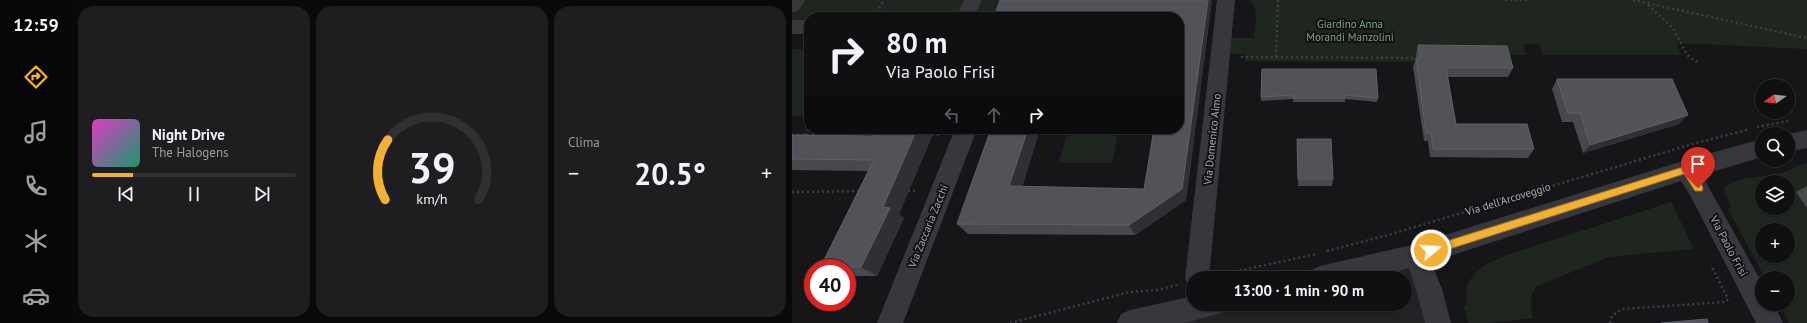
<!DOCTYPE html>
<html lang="it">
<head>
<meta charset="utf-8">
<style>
	body { margin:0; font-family:"PT Sans",sans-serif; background:#1e1e20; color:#f1f3f6; height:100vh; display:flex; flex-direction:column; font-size:15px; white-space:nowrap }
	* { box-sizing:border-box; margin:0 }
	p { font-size:13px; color:#9c9d9f }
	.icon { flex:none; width:22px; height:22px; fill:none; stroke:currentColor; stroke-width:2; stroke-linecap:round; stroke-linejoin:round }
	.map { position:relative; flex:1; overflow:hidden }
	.details { display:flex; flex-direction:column; gap:6px; padding:6px; background:#09090a; width:720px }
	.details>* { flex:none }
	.guide { position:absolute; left:12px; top:12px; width:380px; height:122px; border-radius:16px; box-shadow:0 1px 3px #0004,0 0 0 1px #303032; background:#101012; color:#f1f3f6; overflow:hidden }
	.needle { width:26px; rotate:255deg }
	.tools { position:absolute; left:963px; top:79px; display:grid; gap:8px }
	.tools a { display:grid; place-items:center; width:40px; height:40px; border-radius:50%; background:#101012; box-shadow:0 1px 3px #0004,0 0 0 1px #303032; font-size:20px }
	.speed { position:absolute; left:12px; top:259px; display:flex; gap:8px; font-size:20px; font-weight:700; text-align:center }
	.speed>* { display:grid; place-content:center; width:52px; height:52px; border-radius:50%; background:#101012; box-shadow:0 1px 3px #0004,0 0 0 1px #303032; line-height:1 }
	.speed .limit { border:6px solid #d22; background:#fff; color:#111 }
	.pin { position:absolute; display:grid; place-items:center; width:34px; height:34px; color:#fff; margin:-41px -17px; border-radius:50% 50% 50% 0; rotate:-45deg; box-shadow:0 0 4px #0007 }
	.pin .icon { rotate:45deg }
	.me { position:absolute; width:44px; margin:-22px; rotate:72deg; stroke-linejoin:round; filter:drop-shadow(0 0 3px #0008) }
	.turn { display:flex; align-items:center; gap:14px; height:84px; padding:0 16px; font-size:18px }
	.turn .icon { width:52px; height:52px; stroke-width:2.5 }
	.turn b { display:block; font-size:28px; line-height:34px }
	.lanes { display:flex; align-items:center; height:38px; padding:0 16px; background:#0003; justify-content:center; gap:20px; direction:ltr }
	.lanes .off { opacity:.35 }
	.big { font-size:30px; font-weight:700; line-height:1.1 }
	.details .tile { flex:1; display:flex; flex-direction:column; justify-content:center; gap:6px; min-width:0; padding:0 14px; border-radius:16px; background:#1e1e20 }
	.details .dial { align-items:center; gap:0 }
	.dial svg { height:104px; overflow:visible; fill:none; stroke:#303032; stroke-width:7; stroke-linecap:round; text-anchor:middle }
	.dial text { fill:#f1f3f6; stroke:none }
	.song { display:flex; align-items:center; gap:12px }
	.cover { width:48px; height:48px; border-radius:6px; background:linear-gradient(135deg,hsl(310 70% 55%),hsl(160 70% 35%)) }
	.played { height:4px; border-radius:2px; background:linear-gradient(90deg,#f2b134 20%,#303032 20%) }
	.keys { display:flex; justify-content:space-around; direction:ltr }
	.heat { display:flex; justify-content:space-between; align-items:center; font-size:22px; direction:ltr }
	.details .tiles { flex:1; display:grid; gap:6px; grid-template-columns:repeat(3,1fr) }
	.trip { position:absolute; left:394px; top:271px; width:226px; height:40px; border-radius:20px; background:#101012; box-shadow:0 1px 3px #0004,0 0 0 1px #303032; font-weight:700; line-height:40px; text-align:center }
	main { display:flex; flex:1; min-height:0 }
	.dock { display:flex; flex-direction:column; width:72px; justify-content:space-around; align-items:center; background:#060607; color:#9c9d9f }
	.dock .icon { width:28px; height:28px }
	.dock .current { color:#f2b134 }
	.dock b { font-size:18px; color:#f1f3f6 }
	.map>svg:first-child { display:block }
	.built { fill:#222225 }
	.green { fill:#1e261f; fill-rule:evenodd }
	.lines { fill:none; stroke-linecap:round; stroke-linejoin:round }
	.path { stroke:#3d3f44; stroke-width:2.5; stroke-dasharray:2 3; stroke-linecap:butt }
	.minor { fill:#37383d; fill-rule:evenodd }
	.wall { fill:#47494d }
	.shaded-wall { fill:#2f3033 }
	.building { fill:#525359; stroke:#5f6168 }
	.route { fill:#f2b134; stroke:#9d7322 }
	.labels { text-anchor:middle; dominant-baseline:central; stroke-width:4; stroke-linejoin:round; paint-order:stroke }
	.park-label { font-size:11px; fill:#7fa381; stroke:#111113 }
	.street-label { font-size:11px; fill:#a8adb8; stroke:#111113 }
</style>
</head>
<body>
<main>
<nav class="dock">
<b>12:59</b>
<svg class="icon current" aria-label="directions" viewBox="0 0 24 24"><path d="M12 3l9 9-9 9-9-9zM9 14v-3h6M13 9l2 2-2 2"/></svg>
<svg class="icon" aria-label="music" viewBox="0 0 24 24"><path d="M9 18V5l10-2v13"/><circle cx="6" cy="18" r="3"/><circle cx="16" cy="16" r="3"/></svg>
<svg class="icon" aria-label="phone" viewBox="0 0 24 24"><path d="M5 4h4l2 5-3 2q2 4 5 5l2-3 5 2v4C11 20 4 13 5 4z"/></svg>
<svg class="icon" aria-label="climate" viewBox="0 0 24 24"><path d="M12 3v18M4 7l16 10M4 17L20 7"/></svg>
<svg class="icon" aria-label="car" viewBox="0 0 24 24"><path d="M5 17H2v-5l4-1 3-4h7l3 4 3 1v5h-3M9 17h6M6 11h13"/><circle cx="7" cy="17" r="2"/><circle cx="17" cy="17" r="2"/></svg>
</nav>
<section class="details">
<div class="tiles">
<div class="tile">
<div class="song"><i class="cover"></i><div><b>Night Drive</b><p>The Halogens</p></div></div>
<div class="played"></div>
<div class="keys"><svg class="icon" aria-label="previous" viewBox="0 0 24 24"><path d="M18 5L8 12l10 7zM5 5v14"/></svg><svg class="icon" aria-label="pause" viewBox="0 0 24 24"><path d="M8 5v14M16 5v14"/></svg><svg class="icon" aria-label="next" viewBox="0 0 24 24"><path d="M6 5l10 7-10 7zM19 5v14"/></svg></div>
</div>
<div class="tile dial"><svg viewBox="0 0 100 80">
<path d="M14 69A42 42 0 1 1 86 69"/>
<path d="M14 69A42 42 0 0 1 16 23" stroke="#f2b134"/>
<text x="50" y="56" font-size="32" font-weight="700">39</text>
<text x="50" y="72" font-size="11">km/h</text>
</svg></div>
<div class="tile"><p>Clima</p>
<div class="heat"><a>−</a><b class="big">20.5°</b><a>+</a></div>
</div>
</div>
</section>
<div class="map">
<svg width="1015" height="323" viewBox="0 0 1015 323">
	<rect width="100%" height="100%" fill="#161618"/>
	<!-- built -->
	<path class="built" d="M624,255L646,323H361L435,304H613V278H535Z"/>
	<!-- green -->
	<g class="green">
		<path d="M0,0H214L207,17H17V32H0Z"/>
		<path d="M457,0H1015V49L885,43L889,55H751L747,44H731L734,55H624L625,62L453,61V54H436L437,38H462C463,27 468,7 457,0Z"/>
		<rect x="0" y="49" width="17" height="67"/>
		<path d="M276,129H327L320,163H267Z"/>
		<path d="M1015,163V323H997L987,304H996V278H973L936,209L939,207L932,190L933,187C951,174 971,179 992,172C1000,169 1006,165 1015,163ZM970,182H996V208H970ZM970,230H996V256H970Z"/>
		<path d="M879,202L902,249L817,257L745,286C737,296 738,306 741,318L696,323H676L672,307L675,304C670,275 691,265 715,255Z"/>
	</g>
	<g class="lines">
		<!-- path -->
		<g class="path">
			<path d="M713,0H735"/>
			<path d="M841,0L1015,38"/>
			<path d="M856,5L881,28L895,55L905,62"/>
			<path d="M82,17L92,0"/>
			<path d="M449,57L624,58"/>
			<path d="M484,57L486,0"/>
			<path d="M965,127L996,121"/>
			<path d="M0,135H85"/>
			<path d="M13,135L17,129"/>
			<path d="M140,135H150"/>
			<path d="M116,191H126"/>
			<path d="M0,192L69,191"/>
			<path d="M535,251L596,235L904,143L955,130"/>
			<path d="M428,275L524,254"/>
			<path d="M218,323L338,292L365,290L385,285"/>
			<path d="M818,323L820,316L830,309L934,302L936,299L919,265"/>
		</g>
		<!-- minor -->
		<g class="minor">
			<path d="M0,0H13L6,11L0,12Z"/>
			<path d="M172,0H190L182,17H164Z"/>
			<path d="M425,0H443L417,278H401V288L396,286L393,278Z"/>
			<rect x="0" y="20" width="17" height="14"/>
			<path d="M163,129H185L111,323H85Z"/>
			<path d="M1015,130V148L996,152V134Z"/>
			<path d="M970,139V157L910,175L970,283V304H982L991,323H964L898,195L889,181L639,262L650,289L659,323H633L624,289L617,268L577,278H516L519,270L528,266L624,244L894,160Z"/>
			<path d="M401,296V304H433L429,313L393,323H325L329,314L338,310Z"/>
		</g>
	</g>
	<!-- wall -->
	<g class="wall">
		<path d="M420,0L394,200L343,235L176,234L165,224L248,129L230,187L352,189Z"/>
		<path d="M626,45L721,68L716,77H656L664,124L742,149L736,158L638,157L636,141H632L621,67L624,58V55Z"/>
		<path d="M470,69L586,98L585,102L553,99V102H501V99L469,101V97Z"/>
		<path d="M765,79L887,124L791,153L781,122H770L760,89Z"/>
		<path d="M143,129L107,214L112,218L85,276H55V268H33L29,266L76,171L0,170V135L81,136Z"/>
		<path d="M505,139L541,179L540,186H506Z"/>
		<path d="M1015,186V208L1004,192Z"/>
	</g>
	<!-- shaded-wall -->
	<g class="shaded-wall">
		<path d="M416,0H420L394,200L343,235L337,225L390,189Z"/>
		<path d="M896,115L887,124L791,153L798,145Z"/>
		<path d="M125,129H143L107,214L112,218L85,276L69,267L91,207Z"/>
		<path d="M236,129H248L227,197L217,186Z"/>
	</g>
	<!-- building -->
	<g class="building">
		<path d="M208,0H416L390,189L337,225L165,224L199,129H236L217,186L352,189L362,129H387V17H202Z"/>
		<path d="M626,45L715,46L721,68H654L664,124H735L742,149H641L639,133H634L624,58H628Z"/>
		<path d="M470,69H584L586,98L553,95V98H501V95L469,97Z"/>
		<path d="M765,79H880L896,115L798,145L788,113H776Z"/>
		<path d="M95,129H125L91,207L98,208L69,267L29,266L82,160L0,159V135L81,136Z"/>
		<path d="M505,139H539L541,179H506Z"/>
		<path d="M915,319L916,323H869Z"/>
	</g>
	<!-- route -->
	<path class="route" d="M894,166L897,167L910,185L911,188L910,191H903L892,174L639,255L635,254L634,250L635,247L639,246Z"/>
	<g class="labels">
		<!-- park labels -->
		<g class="park-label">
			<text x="558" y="24">Giardino Anna<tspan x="558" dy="13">Morandi Manzolini</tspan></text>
		</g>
		<!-- street labels -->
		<g class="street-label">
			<text transform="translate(420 139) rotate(-84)">Via Domenico Aimo</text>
			<text transform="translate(716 199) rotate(-17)">Via dell'Arcoveggio</text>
			<text transform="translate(136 226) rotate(-68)">Via Zaccaria Zacchi</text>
			<text transform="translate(937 246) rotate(62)">Via Paolo Frisi</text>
		</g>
	</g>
</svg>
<div class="tools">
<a><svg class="needle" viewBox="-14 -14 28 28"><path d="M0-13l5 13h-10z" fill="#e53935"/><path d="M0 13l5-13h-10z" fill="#9c9d9f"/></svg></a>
<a><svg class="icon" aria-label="search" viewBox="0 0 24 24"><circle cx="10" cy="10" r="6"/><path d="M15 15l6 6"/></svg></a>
<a><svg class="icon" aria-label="layers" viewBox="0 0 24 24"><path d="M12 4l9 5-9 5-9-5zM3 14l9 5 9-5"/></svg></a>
<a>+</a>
<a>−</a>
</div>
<div class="speed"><div class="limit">40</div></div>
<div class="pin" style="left:906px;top:188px;background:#d93025"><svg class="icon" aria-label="arrive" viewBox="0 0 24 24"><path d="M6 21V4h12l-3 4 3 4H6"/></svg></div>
<svg class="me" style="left:639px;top:250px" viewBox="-20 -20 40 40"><circle r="17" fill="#f2b134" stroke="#fff" stroke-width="3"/><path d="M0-11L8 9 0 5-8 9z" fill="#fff"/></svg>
<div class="trip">13:00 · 1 min · 90 m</div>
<div class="guide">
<div class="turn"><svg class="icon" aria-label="right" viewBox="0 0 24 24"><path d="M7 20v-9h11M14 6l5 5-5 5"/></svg><div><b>80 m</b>Via Paolo Frisi</div></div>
<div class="lanes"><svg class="icon off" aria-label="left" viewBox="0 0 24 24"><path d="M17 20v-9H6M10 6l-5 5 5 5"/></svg><svg class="icon off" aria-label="ahead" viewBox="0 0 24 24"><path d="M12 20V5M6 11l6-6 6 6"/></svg><svg class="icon" aria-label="right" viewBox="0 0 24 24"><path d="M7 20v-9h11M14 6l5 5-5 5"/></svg></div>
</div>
</div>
</main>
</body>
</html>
